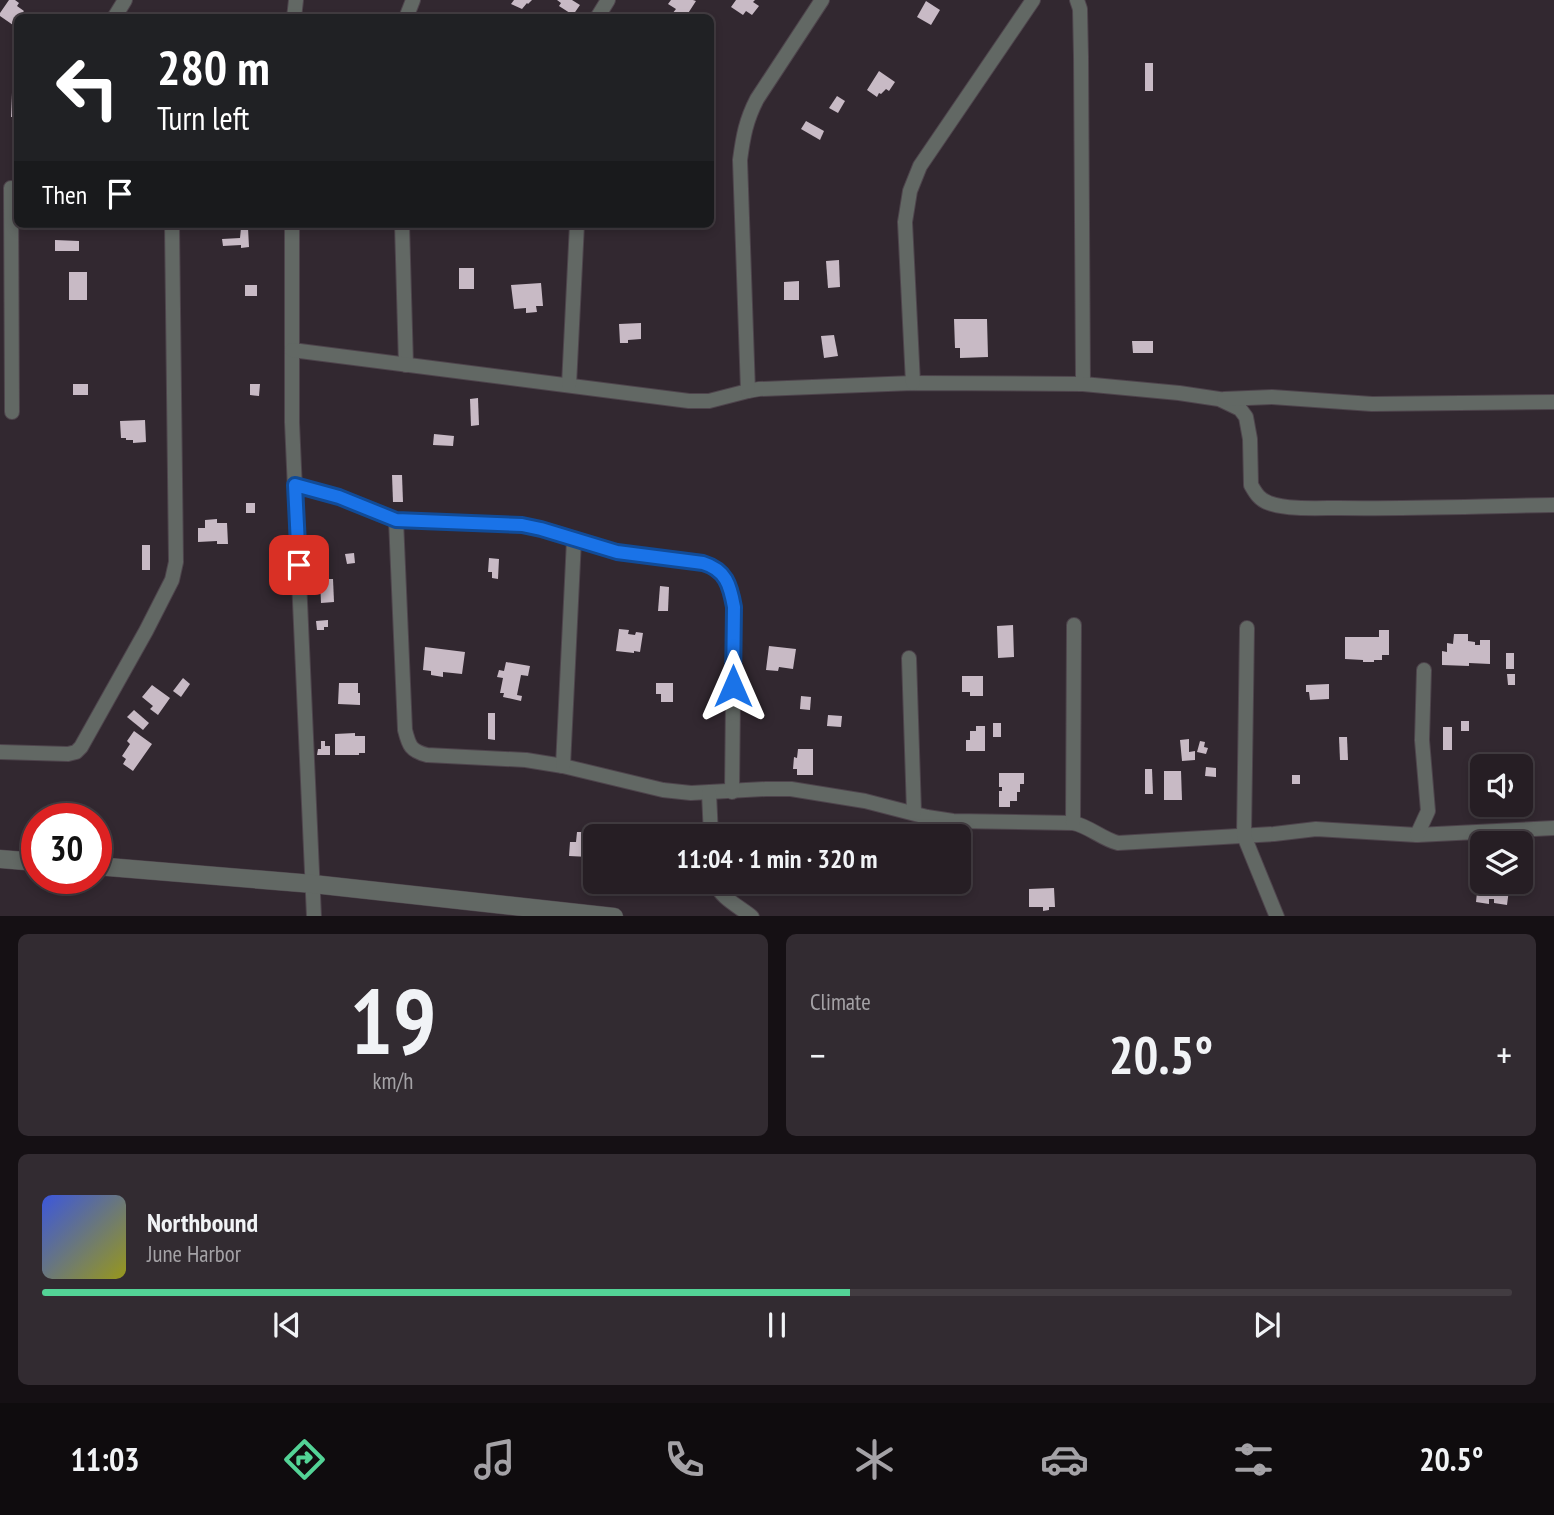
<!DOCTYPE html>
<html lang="en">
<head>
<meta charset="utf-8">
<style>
	body { margin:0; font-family:"PT Sans Narrow",sans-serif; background:#322b31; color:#f1f3f6; height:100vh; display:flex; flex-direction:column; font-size:26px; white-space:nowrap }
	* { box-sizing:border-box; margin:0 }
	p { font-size:23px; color:#a4a2a6 }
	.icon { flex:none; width:38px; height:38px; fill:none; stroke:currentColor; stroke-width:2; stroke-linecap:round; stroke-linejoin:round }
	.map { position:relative; height:916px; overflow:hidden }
	.details { display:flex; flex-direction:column; gap:18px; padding:18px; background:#151014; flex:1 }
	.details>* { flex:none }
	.guide { position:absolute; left:14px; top:14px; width:700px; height:214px; border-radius:10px; box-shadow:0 4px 10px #0003,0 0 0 2px #423c41; background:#202124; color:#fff; overflow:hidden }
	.tools { position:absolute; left:1470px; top:754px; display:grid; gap:14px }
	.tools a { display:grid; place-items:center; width:63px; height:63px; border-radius:10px; background:#261e24; box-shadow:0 4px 10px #0003,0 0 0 2px #423c41; font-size:35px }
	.speed { position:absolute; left:21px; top:803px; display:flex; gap:14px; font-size:35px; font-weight:700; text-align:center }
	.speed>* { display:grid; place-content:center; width:91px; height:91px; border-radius:50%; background:#261e24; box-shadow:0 4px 10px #0003,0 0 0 2px #423c41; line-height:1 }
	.speed .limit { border:10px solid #d22; background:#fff; color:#111 }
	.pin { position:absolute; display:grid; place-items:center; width:60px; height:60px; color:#fff; margin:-30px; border-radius:14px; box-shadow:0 4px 10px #0006 }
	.me { position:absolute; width:77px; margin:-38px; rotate:0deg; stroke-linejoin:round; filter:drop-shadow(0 0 5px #0008) }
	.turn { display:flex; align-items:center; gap:24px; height:147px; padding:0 28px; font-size:32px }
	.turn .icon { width:91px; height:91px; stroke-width:2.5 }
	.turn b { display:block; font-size:49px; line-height:60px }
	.then { display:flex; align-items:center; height:66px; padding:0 28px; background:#0003; gap:14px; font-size:26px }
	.big { font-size:52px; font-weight:600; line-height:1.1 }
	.details .tile { flex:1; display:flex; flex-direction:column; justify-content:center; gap:10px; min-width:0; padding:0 24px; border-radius:10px; background:#322b31 }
	.details .dial { align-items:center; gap:0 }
	.dial b { font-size:91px; line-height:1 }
	.song { display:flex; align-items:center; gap:21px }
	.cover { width:84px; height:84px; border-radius:10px; background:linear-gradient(135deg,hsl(230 70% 55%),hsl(60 70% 35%)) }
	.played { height:7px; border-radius:4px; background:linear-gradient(90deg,#53d396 55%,#423c41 55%) }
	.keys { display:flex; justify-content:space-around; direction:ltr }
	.heat { display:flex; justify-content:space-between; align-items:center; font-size:38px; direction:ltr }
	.details .tiles { flex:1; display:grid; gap:18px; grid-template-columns:1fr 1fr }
	.tile:last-child { grid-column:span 2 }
	.trip { position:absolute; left:583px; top:824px; width:388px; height:70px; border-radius:10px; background:#261e24; box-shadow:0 4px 10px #0003,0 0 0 2px #423c41; font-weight:600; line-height:70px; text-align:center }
	.tabs { display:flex; height:112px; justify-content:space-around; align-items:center; background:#0f0c0e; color:#a4a2a6 }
	.tabs .icon { width:49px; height:49px }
	.tabs .current { color:#53d396 }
	.tabs b { font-size:32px; color:#f1f3f6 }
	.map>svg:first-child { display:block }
	.building { fill:#c8bac5 }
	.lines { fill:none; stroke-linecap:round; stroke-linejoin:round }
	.minor-casing { stroke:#4e444c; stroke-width:16 }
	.tertiary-casing { stroke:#4e444c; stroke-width:19 }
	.minor { stroke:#626864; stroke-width:14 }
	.tertiary { stroke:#626864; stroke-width:18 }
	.route-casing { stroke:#114b97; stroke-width:18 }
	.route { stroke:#1a73e8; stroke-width:12 }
</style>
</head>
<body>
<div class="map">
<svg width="1554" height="917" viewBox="0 0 1554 917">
	<rect width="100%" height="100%" fill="#322830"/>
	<!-- building -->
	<g class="building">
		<path d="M9,0H15L19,3L17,6L24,11L18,18L13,25L0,16V13Z"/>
		<path d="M514,0H532L528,4L527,3L522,9L511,4Z"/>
		<path d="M557,0H572L580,5L573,15L559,6L561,3Z"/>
		<path d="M671,0H693L696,1L685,18H677L672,14L676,9L668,4Z"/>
		<path d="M736,0H755L753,2L759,6L752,15L746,11L743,15L731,7Z"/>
		<path d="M926,1L940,10L931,25L917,17Z"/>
		<rect x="1145" y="63" width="8" height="28"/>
		<path d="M879,71L895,82L889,91L886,89L881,94L879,93L877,97L867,90Z"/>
		<path d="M12,93H18V117H11Z"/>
		<path d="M837,96L845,101L838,113L829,108Z"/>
		<path d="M806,121L824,131L820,140L801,129Z"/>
		<path d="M241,228H248L249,247L241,248V245L223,246L222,239L240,238Z"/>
		<path d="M55,240L79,241V251H55Z"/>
		<path d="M839,260L840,287L828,288L826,261Z"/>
		<rect x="459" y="268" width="15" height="21"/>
		<rect x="69" y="272" width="18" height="28"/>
		<path d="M799,281V300H784V282Z"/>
		<path d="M541,283L543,306H536L537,312L526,313V308L514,309L511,285Z"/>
		<rect x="245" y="285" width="12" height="11"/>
		<path d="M954,319H987L988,357L960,358V348H955Z"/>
		<path d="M641,323V339L628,340V343H620L619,324Z"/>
		<path d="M834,335L838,356L824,358L821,336Z"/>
		<path d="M1132,341H1153V353H1133Z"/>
		<rect x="73" y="384" width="15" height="11"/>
		<path d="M250,384H260L259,396L250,395Z"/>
		<path d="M478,398L479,425L471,426L470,399Z"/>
		<path d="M145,420L146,442L133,443V440H126V438H121L120,421Z"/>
		<path d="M434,434L454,436L453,446L433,445Z"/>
		<path d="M392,475H402L403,502H393Z"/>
		<rect x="246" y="503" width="9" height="10"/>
		<path d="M217,519V523H227L228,544H217V541L198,542V528H205V520Z"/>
		<rect x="142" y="545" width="8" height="25"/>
		<path d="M354,553L355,563L347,564L345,554Z"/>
		<path d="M489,558L499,559L498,579L492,578V572H488Z"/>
		<path d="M320,579H333L334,602L321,603Z"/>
		<path d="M660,586L669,587L668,611H658Z"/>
		<path d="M328,620V627H324V630H317L316,621Z"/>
		<path d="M1013,625L1014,657L998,658L997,626Z"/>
		<path d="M619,629L629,630L628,634L635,635L636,632L643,633L640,652L634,651V653L616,651Z"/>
		<path d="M1379,630H1389V655H1382V660H1374V662H1363V660L1345,659V637H1379Z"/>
		<path d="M1454,634H1468V641L1475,642V645H1480V640H1490V664L1469,663V666L1442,665V651L1447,652V643L1453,644Z"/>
		<path d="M769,646L796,649L793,669L779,667L778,671L766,670Z"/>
		<path d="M425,647L465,652L462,674L443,672V677L431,675V671L423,670Z"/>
		<rect x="1506" y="653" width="8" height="16"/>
		<path d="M506,662L530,666L528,676L521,675L517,695L522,696L521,701L503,697L504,693H500L503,678L497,677L499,670L504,671Z"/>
		<path d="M1507,674H1515V685H1508Z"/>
		<path d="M962,676H983V696H970V692H962Z"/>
		<path d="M183,678L190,684L181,697L173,691Z"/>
		<path d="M339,683H358V693H360V705L338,704Z"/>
		<path d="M656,683H673V702H661V694H656Z"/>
		<path d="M1329,684V699L1310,700L1309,692H1306V685Z"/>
		<path d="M152,685L170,698L158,715L150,709L153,706L142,697Z"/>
		<path d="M801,696L811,697L810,710L800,709Z"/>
		<path d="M134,710L149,723L143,730L127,717Z"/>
		<path d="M488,713H495V740L488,739Z"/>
		<path d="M828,715L842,716L841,727L827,726Z"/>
		<rect x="1461" y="721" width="8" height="10"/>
		<rect x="993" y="723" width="8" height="14"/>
		<path d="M976,726H985V751H966V740H970V731H976Z"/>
		<rect x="1443" y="727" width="9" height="23"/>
		<path d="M134,731L152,744L133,771L123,764L126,759L122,756L130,744L127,741Z"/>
		<path d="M355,733V736H365V753H359V755H335V734Z"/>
		<path d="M1339,737H1347L1348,760H1340Z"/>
		<path d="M1189,739V752L1195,751V760L1182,761L1180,740Z"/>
		<path d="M321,741H325V746H330V755H317L318,749H321Z"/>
		<path d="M1200,741L1205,742L1204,747L1208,748L1206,754L1197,752Z"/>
		<path d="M798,749H813V775H797V769H793L794,757L797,758Z"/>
		<path d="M1206,767L1216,768V777L1205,776Z"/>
		<path d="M1145,769H1152L1153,794H1145Z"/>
		<path d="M1164,771H1181L1182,800H1164Z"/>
		<path d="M999,773H1024V784H1020V792H1017V801H1010V807H999V791H1002V787H999Z"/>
		<rect x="1292" y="775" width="8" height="9"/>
		<path d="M577,832H582V835L595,836V859H588L589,857L569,856L570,842H576Z"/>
		<path d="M1474,857H1482V879L1472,878Z"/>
		<path d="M860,882H874L873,894L859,893Z"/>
		<path d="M1489,882H1510L1507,905L1494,903V899H1489V904L1476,902L1478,883L1489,884Z"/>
		<path d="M1054,888L1055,907H1049V910L1043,911V907H1029V889Z"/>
	</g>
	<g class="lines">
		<!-- minor casing -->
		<g class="minor-casing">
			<g id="minor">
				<path d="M1077,0L1080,9L1081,57L1083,384"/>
				<path d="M114,18L125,0"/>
				<path d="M294,18L296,0"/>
				<path d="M406,18L413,0"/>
				<path d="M597,18L608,0"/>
				<path d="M11,188L12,412"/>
				<path d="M292,224V422L314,917"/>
				<path d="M402,224L406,365"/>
				<path d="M292,350L689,401H709L748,391L759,389L913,383L1083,384L1179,393L1219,399L1240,409L1246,417L1250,439L1251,485C1256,494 1260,500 1269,503C1287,510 1320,508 1339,508C1411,509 1482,506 1554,505"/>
				<path d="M913,383L905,222L910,191L920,166L1033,0"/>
				<path d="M569,385L577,224"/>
				<path d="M748,391L740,160C743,137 746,120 757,99L822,0"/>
				<path d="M1224,399L1272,397L1372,404L1554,402"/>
				<path d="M295,485L339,497L396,520L405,730C409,746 411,751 427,755L526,760L563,766L663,790L691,793L766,789H791L865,801L927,817L953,821L1073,823C1089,826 1102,839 1118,843L1274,834L1316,829L1417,835L1554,828"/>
				<path d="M396,520L522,525L542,529L617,552L703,563C726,570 730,585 734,607L732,792"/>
				<path d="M1247,628L1244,836L1277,917"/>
				<path d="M909,658L914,812"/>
				<path d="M0,752L68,754L76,752L81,747L146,631L172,580L176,562L172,224"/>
				<path d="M563,766L574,540"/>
				<path d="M709,793L711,836"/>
				<path d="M1073,823L1074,625"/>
				<path d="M1417,835L1428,811L1422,740L1424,670"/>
				<path d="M715,882C721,899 739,906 752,917"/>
			</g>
		</g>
		<!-- tertiary casing -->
		<g class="tertiary-casing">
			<g id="tertiary">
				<path d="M0,859L37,862"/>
				<path d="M96,866L313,884L614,917"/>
			</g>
		</g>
		<!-- minor -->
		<use href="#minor" class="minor"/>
		<!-- tertiary -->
		<use href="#tertiary" class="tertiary"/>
	</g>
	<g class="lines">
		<!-- route casing -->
		<g class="route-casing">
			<path id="route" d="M299,565L295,485L339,497L396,520L522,525L541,529L617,552L703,563C726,570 730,585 734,607L733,686"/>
		</g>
		<!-- route -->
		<use href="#route" class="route"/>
	</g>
</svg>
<div class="tools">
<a><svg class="icon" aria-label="sound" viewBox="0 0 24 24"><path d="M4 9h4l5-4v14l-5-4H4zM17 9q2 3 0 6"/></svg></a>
<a><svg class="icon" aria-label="layers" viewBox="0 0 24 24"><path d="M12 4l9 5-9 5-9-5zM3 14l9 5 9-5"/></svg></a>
</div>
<div class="speed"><div class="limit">30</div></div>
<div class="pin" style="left:299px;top:565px;background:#d93025"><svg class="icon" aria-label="arrive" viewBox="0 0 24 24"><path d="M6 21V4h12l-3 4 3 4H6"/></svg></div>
<svg class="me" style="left:733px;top:686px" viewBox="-20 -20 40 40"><path d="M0-17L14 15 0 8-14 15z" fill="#1a73e8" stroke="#fff" stroke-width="4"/></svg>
<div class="trip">11:04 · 1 min · 320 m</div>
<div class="guide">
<div class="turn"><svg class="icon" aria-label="left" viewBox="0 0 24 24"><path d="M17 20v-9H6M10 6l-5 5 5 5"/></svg><div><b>280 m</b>Turn left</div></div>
<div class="then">Then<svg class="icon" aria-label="arrive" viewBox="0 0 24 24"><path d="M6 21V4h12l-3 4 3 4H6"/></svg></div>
</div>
</div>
<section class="details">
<div class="tiles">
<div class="tile dial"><b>19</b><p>km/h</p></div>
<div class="tile"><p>Climate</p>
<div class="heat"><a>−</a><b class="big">20.5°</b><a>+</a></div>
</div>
<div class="tile">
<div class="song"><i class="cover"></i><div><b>Northbound</b><p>June Harbor</p></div></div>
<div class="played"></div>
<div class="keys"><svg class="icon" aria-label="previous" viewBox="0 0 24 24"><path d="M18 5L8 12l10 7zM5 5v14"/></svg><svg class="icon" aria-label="pause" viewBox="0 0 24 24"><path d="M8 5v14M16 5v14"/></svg><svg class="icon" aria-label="next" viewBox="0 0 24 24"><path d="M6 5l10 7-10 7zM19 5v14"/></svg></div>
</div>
</div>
</section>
<nav class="tabs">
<b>11:03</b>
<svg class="icon current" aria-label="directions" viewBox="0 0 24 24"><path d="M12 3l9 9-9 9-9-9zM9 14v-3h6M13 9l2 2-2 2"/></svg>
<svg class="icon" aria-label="music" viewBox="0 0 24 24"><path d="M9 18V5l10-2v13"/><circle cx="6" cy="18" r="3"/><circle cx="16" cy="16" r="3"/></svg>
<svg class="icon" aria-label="phone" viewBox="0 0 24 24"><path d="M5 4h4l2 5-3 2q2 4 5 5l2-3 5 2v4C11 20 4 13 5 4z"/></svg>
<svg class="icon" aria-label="climate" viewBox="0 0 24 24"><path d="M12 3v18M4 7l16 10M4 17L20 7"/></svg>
<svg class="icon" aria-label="car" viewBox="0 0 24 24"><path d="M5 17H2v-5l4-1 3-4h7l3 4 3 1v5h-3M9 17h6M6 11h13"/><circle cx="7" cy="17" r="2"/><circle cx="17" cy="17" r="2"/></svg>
<svg class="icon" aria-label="filters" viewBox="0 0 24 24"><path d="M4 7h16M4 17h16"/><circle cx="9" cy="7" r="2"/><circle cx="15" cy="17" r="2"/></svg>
<b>20.5°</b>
</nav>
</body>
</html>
